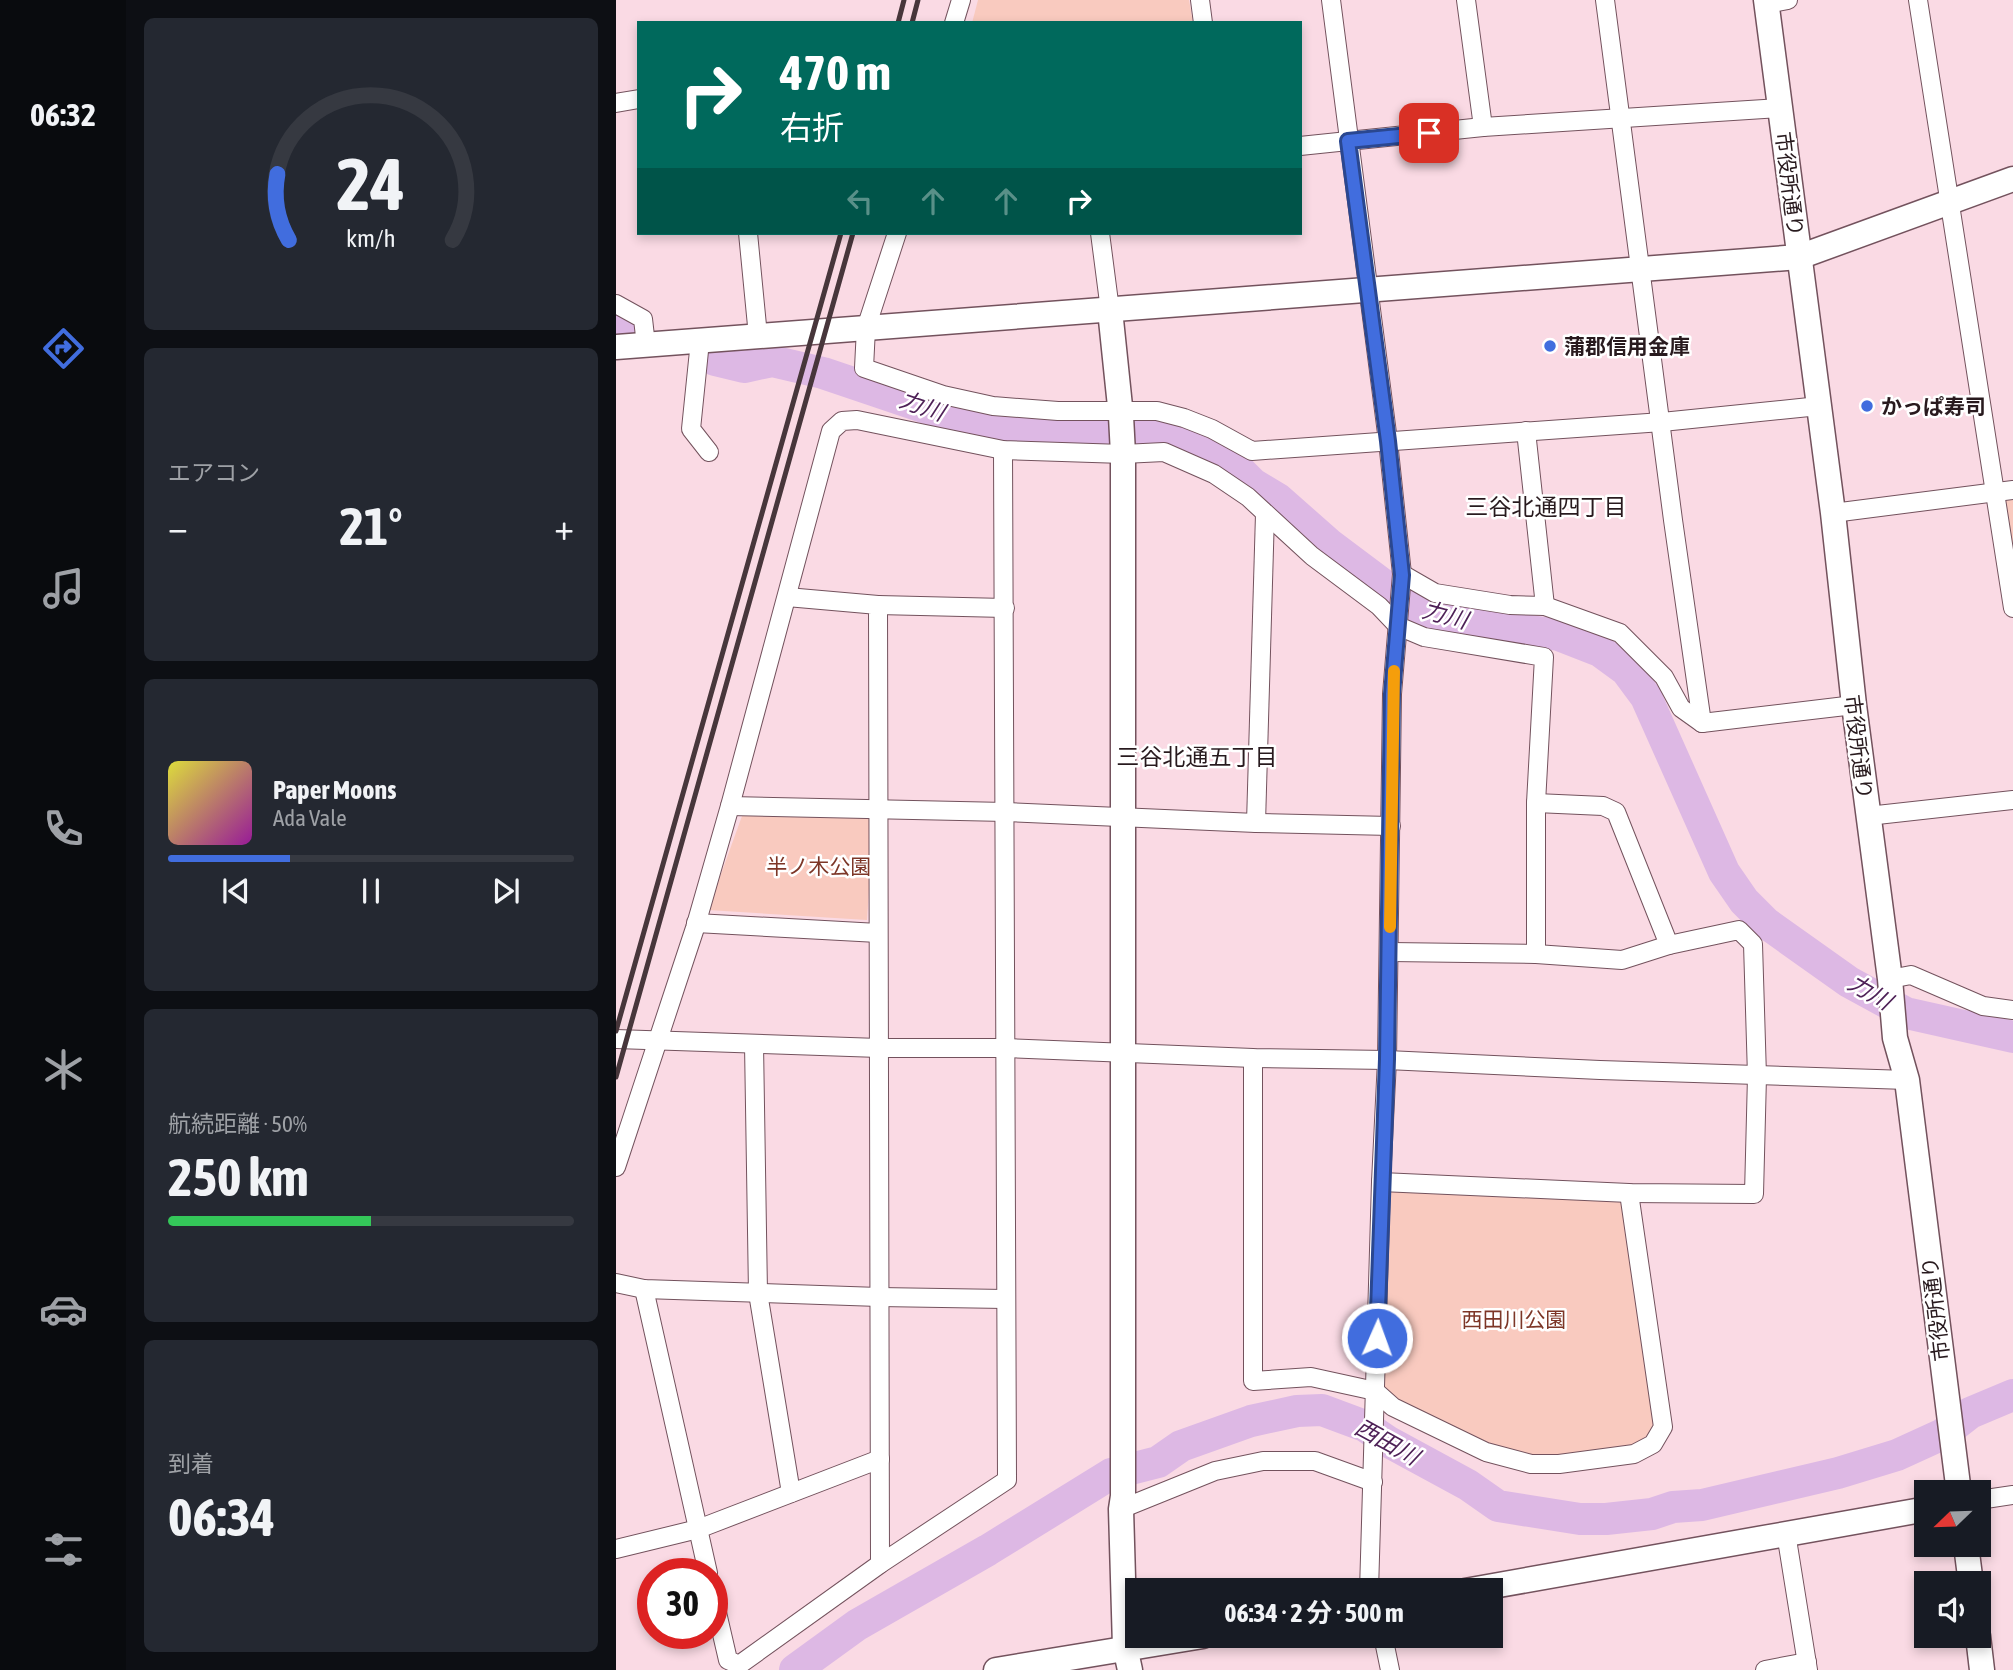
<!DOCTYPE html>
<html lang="ja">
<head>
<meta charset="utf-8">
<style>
	body { margin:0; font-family:"Asap Condensed","Noto Sans JP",sans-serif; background:#242831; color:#f1f3f6; height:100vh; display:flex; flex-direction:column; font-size:26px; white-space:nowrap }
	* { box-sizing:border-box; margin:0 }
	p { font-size:23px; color:#9ea1a6 }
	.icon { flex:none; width:38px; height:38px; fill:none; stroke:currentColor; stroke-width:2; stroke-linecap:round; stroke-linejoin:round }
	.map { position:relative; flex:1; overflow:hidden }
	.drawer { display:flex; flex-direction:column; gap:18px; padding:18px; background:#0d0f14; width:490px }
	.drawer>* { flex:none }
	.banner { position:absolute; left:21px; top:21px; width:665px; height:214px; border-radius:0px; box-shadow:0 4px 10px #0003; background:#00695c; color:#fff; overflow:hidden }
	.needle { width:46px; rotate:247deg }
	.buttons { position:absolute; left:1298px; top:1480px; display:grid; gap:14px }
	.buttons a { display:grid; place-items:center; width:77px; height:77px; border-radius:0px; background:#171b24; box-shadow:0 4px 10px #0003; font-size:35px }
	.speed { position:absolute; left:21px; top:1558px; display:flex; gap:14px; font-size:35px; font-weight:700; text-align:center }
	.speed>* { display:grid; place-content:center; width:91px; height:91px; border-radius:50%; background:#171b24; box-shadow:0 4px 10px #0003; line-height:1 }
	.speed .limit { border:10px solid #d22; background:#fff; color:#111 }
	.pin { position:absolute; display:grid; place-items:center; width:60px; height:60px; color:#fff; margin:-30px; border-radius:14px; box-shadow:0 4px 10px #0006 }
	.me { position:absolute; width:77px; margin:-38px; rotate:2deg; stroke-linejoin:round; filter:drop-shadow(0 0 5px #0008) }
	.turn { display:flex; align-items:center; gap:24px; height:147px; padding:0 28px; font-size:32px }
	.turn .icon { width:91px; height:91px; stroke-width:2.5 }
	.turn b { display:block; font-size:49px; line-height:60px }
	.lanes { display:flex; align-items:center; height:66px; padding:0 28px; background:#0003; justify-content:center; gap:35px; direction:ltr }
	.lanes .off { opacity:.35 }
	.big { font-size:52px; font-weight:700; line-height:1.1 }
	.drawer .tile { flex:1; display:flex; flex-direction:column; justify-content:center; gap:10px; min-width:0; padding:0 24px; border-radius:10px; background:#242831 }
	.drawer .dial { align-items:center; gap:0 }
	.dial svg { height:182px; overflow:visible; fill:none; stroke:#363941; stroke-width:7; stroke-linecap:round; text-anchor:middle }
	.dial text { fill:#f1f3f6; stroke:none }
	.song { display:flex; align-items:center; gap:21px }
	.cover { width:84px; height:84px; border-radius:10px; background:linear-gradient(135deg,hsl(60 70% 55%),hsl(300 70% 35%)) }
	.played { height:7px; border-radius:4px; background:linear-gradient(90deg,#416dde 30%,#363941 30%) }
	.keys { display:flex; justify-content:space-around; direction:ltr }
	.heat { display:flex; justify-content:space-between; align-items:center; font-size:38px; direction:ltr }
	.charge { height:10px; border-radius:5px; background:linear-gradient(90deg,#34c759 50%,#363941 0) }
	.trip { position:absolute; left:509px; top:1578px; width:378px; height:70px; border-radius:0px; background:#171b24; box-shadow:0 4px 10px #0003; font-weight:700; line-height:70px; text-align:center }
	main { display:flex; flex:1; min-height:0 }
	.menu { display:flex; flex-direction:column; width:126px; justify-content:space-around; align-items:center; background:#090b0e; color:#9ea1a6 }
	.menu .icon { width:49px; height:49px }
	.menu .active { color:#416dde }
	.menu b { font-size:32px; color:#f1f3f6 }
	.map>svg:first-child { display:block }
	.green { fill:#f9cabf }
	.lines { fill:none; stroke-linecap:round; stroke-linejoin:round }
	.river { stroke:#ddb8e4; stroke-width:32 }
	.street-casing { stroke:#73525d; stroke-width:20 }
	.secondary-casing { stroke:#73525d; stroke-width:27 }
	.street { stroke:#fff; stroke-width:18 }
	.secondary { stroke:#fff; stroke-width:24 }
	.rail { stroke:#47363b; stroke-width:5 }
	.route-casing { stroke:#2a4790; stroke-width:18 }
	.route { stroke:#416dde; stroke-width:12 }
	.slow { stroke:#f59e0b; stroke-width:12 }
	.poi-dot { fill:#416dde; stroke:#fff; stroke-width:2.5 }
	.labels { text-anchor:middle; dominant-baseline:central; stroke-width:5; stroke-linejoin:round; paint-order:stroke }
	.street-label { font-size:21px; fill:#281a1e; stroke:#fff }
	.poi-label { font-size:21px; font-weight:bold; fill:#281a1e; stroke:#fff; text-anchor:start }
	.park-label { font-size:21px; fill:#7d3627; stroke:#fff }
	.water-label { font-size:23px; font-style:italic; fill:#4e2157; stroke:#fff }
	.neighbourhood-label { font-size:23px; fill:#281a1e; stroke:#fff }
</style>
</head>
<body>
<main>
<nav class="menu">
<b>06:32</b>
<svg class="icon active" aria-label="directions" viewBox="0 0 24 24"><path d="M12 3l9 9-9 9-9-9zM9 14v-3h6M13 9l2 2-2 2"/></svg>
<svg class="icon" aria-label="music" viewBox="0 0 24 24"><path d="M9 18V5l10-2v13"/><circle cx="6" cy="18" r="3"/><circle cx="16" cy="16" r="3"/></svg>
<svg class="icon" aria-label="phone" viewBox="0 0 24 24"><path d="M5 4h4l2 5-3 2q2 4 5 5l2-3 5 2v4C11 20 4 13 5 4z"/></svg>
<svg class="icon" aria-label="climate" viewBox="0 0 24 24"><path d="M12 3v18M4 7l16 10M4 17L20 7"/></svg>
<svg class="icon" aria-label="car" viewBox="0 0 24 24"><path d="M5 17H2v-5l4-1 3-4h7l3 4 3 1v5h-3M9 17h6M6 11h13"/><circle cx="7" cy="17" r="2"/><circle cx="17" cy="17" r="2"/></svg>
<svg class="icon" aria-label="filters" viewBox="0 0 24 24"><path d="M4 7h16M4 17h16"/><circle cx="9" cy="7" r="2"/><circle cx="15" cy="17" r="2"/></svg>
</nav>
<section class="drawer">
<div class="tile dial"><svg viewBox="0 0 100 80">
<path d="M14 69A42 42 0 1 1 86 69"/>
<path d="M14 69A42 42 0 0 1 9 40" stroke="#416dde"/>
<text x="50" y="56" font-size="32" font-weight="700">24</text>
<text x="50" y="72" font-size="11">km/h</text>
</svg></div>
<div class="tile"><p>エアコン</p>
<div class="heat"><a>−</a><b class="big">21°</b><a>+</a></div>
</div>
<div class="tile">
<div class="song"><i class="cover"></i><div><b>Paper Moons</b><p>Ada Vale</p></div></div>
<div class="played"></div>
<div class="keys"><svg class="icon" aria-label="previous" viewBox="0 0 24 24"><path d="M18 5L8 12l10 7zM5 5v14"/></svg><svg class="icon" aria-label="pause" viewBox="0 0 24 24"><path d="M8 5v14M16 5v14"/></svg><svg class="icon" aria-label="next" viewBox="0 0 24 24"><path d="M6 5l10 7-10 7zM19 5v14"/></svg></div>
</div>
<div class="tile"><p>航続距離 · 50%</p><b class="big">250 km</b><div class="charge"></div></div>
<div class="tile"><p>到着</p><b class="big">06:34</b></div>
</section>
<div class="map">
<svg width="1397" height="1670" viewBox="0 0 1397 1670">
	<rect width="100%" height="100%" fill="#fadae4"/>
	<!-- green -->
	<g class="green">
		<path d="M362,0H573L577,23H356Z"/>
		<path d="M1397,490V608L1380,492Z"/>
		<path d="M258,813L251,920L92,910L126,816Z"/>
		<path d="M765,1182L1013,1193L1047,1427L1037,1444L915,1464L759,1391Z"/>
	</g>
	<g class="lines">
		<!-- river -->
		<g class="river">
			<path d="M0,318L12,324"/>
			<path d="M99,360L128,367L156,361L207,373L355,423L419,432L482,434L544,427L603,450L637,484L662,499L713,544L801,610L827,619L943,635L984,651L1010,670L1030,697L1108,872L1128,901L1150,923L1233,982L1290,1013L1397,1037"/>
			<path d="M179,1670L241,1625L372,1550L495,1474L542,1462L565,1446L635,1421L681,1411L706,1410L749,1426L771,1441L852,1485L882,1506L964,1519H990L1036,1514L1057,1507L1086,1505L1222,1473L1281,1455L1327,1434L1354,1413L1397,1395"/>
		</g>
		<!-- street casing -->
		<g class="street-casing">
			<g id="street">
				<path d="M584,0L587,23"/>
				<path d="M715,0L772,441L786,574L776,694L771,1060L765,1182L753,1591"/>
				<path d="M850,0L867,127"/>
				<path d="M989,0L1057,520L1086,723"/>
				<path d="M1302,0L1397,608"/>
				<path d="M1151,4L1172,0"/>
				<path d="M338,23L345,0"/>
				<path d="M0,103L23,99"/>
				<path d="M684,146L867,127L1164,108"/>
				<path d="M132,233L142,336"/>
				<path d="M281,233L250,328L248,368L327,395L377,406L442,411H541L568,418L596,429L636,451L1046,422L1203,406"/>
				<path d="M484,233L494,310"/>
				<path d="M0,304L27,319L30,345"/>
				<path d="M84,341L75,429L93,452"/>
				<path d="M910,431L929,606"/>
				<path d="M1217,513L1397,490"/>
				<path d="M786,574L819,593L894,605L929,606L1004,633L1048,677L1065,708L1086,723L1238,705"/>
				<path d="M171,597L262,605L264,1564"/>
				<path d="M262,605L389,608"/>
				<path d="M920,803L987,806L1000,812L1053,945"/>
				<path d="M114,806L390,812L640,823L775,826"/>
				<path d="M1252,816L1397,800"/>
				<path d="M640,823L649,514"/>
				<path d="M80,923L262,933"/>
				<path d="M1274,979L1295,975L1367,1006L1397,1010"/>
				<path d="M0,1039L263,1048H390L637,1058L771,1060L984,1070L1291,1080"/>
				<path d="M138,1044L142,1293L175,1493"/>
				<path d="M637,1058V1381L695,1377L759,1391L777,1407L870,1452L915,1464H943L1018,1454L1037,1444L1047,1427L1013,1193"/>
				<path d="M0,1167L79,928L114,806L215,431L226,421L241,420L387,450L507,454L548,452L598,474L632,497L696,556L763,606L782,626L808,637L928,657L920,803V954L774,952"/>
				<path d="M765,1182L1013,1193L1138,1194L1141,1076L1137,944L1123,930L1053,945L1006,960L920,954"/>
				<path d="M0,1283L28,1289L263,1297L389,1299"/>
				<path d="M28,1289L92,1573"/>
				<path d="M1363,1500L1397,1495"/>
				<path d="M505,1509L599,1471L647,1461H699L757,1482"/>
				<path d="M1170,1533L1192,1670"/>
				<path d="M0,1549L82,1529L264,1459"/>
				<path d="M96,1591L112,1660L123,1665L264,1564L391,1480L387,450"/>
				<path d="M767,1636L774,1670"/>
				<path d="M1149,1670L1191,1662"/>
			</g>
		</g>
		<!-- secondary casing -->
		<g class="secondary-casing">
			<g id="secondary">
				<path d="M1150,0L1217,513L1238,705L1274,979L1279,1038L1291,1080L1343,1493"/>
				<path d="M494,310L505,416L507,454V1496L505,1509L509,1647L514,1670"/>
				<path d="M0,347L1183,257L1397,179"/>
				<path d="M1350,1545L1355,1584"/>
				<path d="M849,1591L1311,1509"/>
				<path d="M1362,1636L1366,1670"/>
				<path d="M380,1670L587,1636"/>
			</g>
		</g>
		<!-- street -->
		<use href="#street" class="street"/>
		<!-- secondary -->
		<use href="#secondary" class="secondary"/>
		<!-- rail -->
		<g class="rail">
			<path d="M282,23L288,0"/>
			<path d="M296,23L302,0"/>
			<path d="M0,1031L225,233"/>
			<path d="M0,1077L237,233"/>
		</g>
	</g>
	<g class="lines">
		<!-- route casing -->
		<g class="route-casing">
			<path id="route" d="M761,1338L771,1059L776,694L786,575L772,441L732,141L813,133"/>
		</g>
		<!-- route -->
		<use href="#route" class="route"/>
		<!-- slow -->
		<path class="slow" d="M774,927L778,671"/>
	</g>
	<!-- markers -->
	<g class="poi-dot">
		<circle cx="934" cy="346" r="7"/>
		<circle cx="1251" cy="406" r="7"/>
	</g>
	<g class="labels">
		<!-- street labels -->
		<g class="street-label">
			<text transform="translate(1174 184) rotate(83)">市役所通り</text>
			<text transform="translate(1243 747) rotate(83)">市役所通り</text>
			<text transform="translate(1319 1309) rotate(-97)">市役所通り</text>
		</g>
		<!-- poi labels -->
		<g class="poi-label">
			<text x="948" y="346">蒲郡信用金庫</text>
			<text x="1265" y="406">かっぱ寿司</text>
		</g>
		<!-- park labels -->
		<g class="park-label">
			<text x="203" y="866">半ノ木公園</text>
			<text x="898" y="1319">西田川公園</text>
		</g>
		<!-- water labels -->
		<g class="water-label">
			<text transform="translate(306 406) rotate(19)">力川</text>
			<text transform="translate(829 615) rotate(15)">力川</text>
			<text transform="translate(1254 992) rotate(30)">力川</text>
			<text transform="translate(771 1442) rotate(29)">西田川</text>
		</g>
		<!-- neighbourhood labels -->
		<g class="neighbourhood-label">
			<text x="930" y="507">三谷北通四丁目</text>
			<text x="581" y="757">三谷北通五丁目</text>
		</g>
	</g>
</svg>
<div class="buttons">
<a><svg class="needle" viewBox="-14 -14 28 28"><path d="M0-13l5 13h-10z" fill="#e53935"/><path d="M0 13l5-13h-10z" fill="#9ea1a6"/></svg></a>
<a><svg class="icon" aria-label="sound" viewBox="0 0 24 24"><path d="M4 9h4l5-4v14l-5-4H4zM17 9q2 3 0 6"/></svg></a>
</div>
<div class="speed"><div class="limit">30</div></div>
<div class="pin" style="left:813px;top:133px;background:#d93025"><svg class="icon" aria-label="arrive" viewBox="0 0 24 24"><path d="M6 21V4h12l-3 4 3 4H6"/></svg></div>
<svg class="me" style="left:761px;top:1338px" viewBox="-20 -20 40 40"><circle r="17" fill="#416dde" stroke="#fff" stroke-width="3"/><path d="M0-11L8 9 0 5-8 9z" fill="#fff"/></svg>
<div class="trip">06:34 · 2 分 · 500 m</div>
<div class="banner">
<div class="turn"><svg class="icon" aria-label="right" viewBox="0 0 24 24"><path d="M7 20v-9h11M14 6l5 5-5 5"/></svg><div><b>470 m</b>右折</div></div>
<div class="lanes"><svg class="icon off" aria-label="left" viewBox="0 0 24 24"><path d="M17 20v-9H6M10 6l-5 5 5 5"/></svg><svg class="icon off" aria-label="ahead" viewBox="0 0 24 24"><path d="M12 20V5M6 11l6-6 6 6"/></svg><svg class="icon off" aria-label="ahead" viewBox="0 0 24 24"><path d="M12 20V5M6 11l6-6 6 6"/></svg><svg class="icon" aria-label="right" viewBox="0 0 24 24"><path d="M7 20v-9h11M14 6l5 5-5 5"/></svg></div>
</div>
</div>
</main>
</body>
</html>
